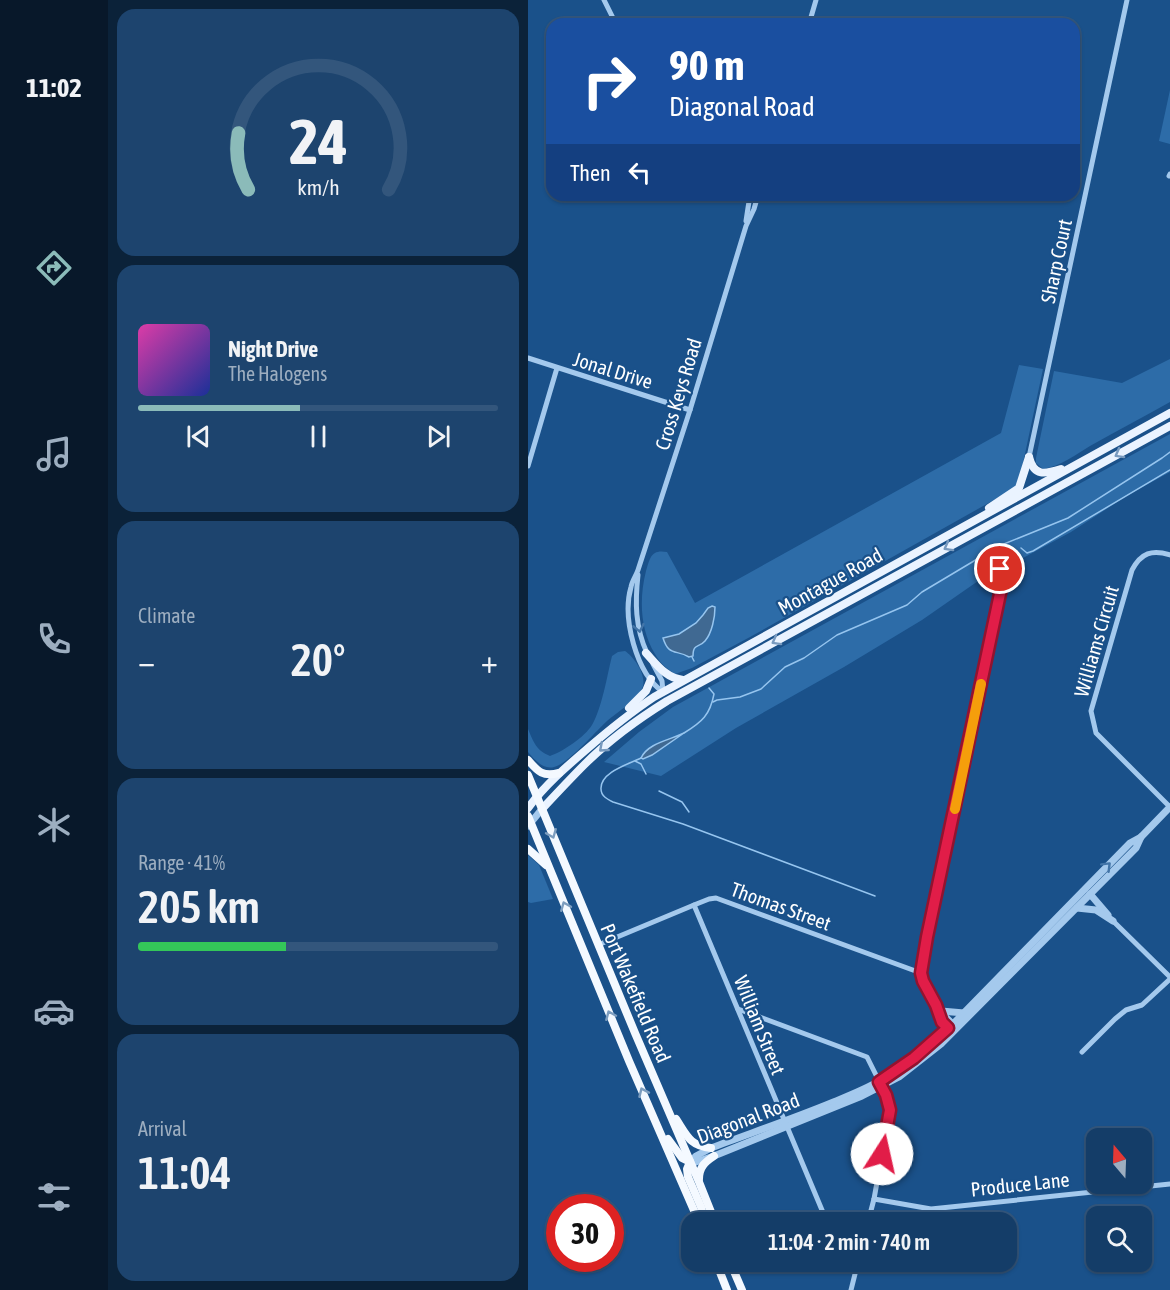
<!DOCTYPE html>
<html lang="en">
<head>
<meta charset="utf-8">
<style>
	body { margin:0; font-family:"Asap Condensed",sans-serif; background:#1d446e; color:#f1f3f6; height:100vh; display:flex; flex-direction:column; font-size:22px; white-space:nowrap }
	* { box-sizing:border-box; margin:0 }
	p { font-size:20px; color:#9daec0 }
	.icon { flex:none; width:33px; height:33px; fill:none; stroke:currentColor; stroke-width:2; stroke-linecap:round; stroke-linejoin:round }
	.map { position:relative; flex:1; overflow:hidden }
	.sheet { display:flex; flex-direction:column; gap:9px; padding:9px; background:#0b2239; width:420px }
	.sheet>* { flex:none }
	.top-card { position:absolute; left:18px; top:18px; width:534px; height:183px; border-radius:18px; box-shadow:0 2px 4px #0004,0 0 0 2px #33567c; background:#1a4fa0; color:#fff; overflow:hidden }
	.needle { width:39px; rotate:341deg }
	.buttons { position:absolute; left:558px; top:1128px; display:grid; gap:12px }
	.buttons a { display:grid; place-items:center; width:66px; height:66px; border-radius:12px; background:#143d68; box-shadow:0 2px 4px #0004,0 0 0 2px #33567c; font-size:30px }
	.speed { position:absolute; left:18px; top:1194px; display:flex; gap:12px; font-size:30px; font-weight:700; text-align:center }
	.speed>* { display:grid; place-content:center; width:78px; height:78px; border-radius:50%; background:#143d68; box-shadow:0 2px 4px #0004,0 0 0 2px #33567c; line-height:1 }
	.speed .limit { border:9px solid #d22; background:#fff; color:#111 }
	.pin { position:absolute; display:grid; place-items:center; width:51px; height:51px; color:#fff; margin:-26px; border:3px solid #fff; border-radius:50%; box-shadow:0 2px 6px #0007 }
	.me { position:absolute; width:66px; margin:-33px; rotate:10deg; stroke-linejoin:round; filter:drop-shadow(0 0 4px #0008) }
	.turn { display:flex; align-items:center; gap:21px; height:126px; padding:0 24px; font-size:27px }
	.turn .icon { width:78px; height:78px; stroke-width:2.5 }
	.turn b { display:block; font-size:42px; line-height:51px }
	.then { display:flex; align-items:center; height:57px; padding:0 24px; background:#0003; gap:12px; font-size:22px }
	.big { font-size:45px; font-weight:600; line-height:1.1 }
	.sheet .tile { flex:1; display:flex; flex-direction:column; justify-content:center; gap:9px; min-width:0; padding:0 21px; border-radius:18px; background:#1d446e }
	.sheet .dial { align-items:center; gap:0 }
	.dial svg { height:156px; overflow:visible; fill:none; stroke:#33567c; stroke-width:7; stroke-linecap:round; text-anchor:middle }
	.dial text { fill:#f1f3f6; stroke:none }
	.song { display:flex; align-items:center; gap:18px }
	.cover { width:72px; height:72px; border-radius:9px; background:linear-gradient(135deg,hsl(320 70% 55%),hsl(230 70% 35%)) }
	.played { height:6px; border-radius:3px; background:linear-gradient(90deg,#8bbbb9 45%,#33567c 45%) }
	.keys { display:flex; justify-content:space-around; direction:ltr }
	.heat { display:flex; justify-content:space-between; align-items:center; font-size:33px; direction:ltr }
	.charge { height:9px; border-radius:4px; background:linear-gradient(90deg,#34c759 41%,#33567c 0) }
	.trip { position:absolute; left:153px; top:1212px; width:336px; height:60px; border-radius:18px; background:#143d68; box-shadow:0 2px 4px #0004,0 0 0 2px #33567c; font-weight:600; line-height:60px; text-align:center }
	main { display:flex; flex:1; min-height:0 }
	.tabs { display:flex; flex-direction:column; width:108px; justify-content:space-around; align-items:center; background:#08182a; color:#9daec0 }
	.tabs .icon { width:42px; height:42px }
	.tabs .on { color:#8bbbb9 }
	.tabs b { font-size:27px; color:#f1f3f6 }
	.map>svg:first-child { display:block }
	.green { fill:#2d6ca8 }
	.water { fill:#406992; stroke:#96c5ef; stroke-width:1.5 }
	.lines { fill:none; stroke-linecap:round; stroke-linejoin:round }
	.stream { stroke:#96c5ef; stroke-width:1.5 }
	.minor { stroke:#a4c9ed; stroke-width:5 }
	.tertiary { stroke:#a4c9ed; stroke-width:7 }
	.primary { stroke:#eaf3ff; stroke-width:8 }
	.trunk { stroke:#f4f9ff; stroke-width:8 }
	.oneway { stroke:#789abf }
	.oneway2 { stroke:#4375a8 }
	.oneway3 { stroke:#7c9dbf }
	.route-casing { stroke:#92132f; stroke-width:15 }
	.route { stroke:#e11d48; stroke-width:10 }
	.slow { stroke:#f59e0b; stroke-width:10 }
	.labels { text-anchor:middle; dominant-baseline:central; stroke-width:4.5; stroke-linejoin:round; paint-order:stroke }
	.street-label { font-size:20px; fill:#fff; stroke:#1a518a }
</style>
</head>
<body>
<main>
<nav class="tabs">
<b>11:02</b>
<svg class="icon on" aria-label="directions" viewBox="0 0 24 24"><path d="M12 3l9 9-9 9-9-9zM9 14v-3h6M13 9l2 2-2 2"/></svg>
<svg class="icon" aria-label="music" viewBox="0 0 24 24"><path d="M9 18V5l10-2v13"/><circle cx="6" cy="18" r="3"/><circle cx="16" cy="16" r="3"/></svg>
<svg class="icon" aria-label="phone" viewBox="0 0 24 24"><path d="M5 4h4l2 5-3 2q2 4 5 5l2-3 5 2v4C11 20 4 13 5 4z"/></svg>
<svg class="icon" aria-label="climate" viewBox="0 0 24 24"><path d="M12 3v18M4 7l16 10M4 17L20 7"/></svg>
<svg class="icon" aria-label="car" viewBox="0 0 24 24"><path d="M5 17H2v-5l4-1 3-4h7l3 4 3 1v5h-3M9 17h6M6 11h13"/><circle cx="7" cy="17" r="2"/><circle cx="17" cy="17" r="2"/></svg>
<svg class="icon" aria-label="filters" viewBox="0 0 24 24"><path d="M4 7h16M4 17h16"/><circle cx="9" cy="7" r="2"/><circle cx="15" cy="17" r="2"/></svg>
</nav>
<section class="sheet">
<div class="tile dial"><svg viewBox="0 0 100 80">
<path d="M14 69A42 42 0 1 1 86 69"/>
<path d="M14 69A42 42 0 0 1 9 40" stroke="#8bbbb9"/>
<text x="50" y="56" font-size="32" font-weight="700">24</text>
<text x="50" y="72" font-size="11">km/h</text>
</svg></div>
<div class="tile">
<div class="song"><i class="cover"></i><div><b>Night Drive</b><p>The Halogens</p></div></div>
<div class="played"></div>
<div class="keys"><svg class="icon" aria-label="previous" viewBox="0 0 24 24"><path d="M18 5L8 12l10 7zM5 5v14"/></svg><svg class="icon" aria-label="pause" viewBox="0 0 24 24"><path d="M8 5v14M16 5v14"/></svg><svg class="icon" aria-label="next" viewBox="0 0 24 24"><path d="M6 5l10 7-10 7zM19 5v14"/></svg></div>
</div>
<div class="tile"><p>Climate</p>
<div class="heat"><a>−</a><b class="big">20°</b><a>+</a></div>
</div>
<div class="tile"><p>Range · 41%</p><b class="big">205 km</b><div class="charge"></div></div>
<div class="tile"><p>Arrival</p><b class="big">11:04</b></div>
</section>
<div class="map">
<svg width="642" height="1290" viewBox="0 0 642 1290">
	<rect width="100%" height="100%" fill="#1a518a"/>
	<!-- green -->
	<g class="green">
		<path d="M642,90V144L631,141Z"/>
		<path d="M642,359V402C616,417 588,431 562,446C547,455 533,466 515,469L508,463V458L526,371L594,383Z"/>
		<path d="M491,365L515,369L491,482L489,487L222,637L164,668L147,674C139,669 132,663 127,654C112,629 111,599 118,571C122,558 123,549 139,552L167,603L473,433Z"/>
		<path d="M642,434V472L600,495L543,532L495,558L476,563L394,620L316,667L208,728L133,776L76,762L111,732L145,707Z"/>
		<path d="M97,651C106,657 118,674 115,686C111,699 88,713 79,721C67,732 41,763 26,767C15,770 6,759 0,752V729C6,743 8,750 22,756C34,752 57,737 64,725C74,708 79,676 84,656L90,652Z"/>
		<path d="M0,855L11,865L25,899L3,903L0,902Z"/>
	</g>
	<!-- water -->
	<g class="water">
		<path d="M184,606L187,607C187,617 184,633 177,641C171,648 165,643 165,656L161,657C148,649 141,657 135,638L151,634L168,623L175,615L180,608Z"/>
		<path d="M156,733L124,755L115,759L113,758C120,743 142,740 156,733Z"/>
	</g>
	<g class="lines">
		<!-- stream -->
		<g class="stream">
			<path d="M493,548L499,553L505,551L642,470"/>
			<path d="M164,657L166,661"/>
			<path d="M185,702L189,700L212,697L233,689L257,667L276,658L309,635L379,605L394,592L471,546L540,518L634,458L642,452"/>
			<path d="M156,733C174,722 182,715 186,694L181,688"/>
			<path d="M113,758C101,764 72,772 73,789C73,796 79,799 85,802L155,824L347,896"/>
			<path d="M107,761L113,764L118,774"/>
			<path d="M131,791L154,802L161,812"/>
		</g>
		<!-- minor -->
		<g class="minor">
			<path d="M76,0L88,24"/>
			<path d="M281,24L288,0"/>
			<path d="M641,176L642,174"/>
			<path d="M218,221L222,195"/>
			<path d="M0,358L162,410"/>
			<path d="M501,457L599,0"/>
			<path d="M0,466L29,368"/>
			<path d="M642,555C624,549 613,553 604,570L563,711L568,733L642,807"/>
			<path d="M110,575C107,602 107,627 119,653"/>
			<path d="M125,664L134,681L135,692"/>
			<path d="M135,692C108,673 94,618 103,587C104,581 108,576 110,570L162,410L218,226L226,209L230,195"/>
			<path d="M166,905L299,1222"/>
			<path d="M585,921L642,977"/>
			<path d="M70,945L166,905L181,899L188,898L393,973"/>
			<path d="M210,1009L339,1057L358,1095L362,1110L346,1199L340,1222"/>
			<path d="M413,1011L428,1026"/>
			<path d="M423,1031L414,1022L408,1006L395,981L393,973L399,937L473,589L472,569"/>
			<path d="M554,1052L587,1019L598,1010L614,1005L642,979"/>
			<path d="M346,1199L403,1209L642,1184"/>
			<path d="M323,1290L330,1262"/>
		</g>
		<!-- tertiary -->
		<g class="tertiary">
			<path d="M0,826L14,809"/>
			<path d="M562,894L580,915"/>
			<path d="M549,908L568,910L585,921"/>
			<path d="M413,1011L436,1013"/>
			<path d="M162,1162L168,1156L183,1148C223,1133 264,1119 303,1103C320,1096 338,1089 353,1080C380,1065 403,1045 425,1024L602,843L613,837L642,807"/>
			<path d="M162,1162H168L186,1156L334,1096L371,1077L413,1044L608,848L613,837"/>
		</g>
		<!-- primary -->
		<g class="primary">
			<path d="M501,457C506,477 517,474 533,469"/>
			<path d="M461,508L491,488L501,457"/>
			<path d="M118,653C129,665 138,678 155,680"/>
			<path d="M101,708L118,691L123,679"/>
			<path d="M0,808C17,785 38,767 59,749C81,730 102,713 126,697L642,413"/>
			<path d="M14,809C28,794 42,779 56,765C80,741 110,719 139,701L642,426"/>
		</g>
		<!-- trunk -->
		<g class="trunk">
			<path d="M0,760C10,772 15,777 31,773"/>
			<path d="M0,775L107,1033L171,1182L187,1222"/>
			<path d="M0,816L101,1061L171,1222"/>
			<path d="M0,849L18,865"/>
			<path d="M148,1119C159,1136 162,1146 183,1148"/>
			<path d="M140,1139L154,1158L162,1162"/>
			<path d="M162,1162L159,1169L160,1177L173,1207L177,1222"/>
			<path d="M171,1179C171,1167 177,1162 186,1156"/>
			<path d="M188,1262L199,1290"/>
			<path d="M202,1262L214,1290"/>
		</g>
	</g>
	<!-- one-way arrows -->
	<defs><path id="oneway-chevron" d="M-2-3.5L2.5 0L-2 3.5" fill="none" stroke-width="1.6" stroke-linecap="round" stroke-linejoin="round" transform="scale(1.5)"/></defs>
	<g class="oneway">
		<use href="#oneway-chevron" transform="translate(591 454) rotate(151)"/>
		<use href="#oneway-chevron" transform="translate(420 547) rotate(151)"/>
		<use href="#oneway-chevron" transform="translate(248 641) rotate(151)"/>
		<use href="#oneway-chevron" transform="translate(75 748) rotate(139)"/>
	</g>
	<g class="oneway2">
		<use href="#oneway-chevron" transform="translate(111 628) rotate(78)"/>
		<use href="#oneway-chevron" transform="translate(579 866) rotate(-45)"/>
	</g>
	<g class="oneway3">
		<use href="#oneway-chevron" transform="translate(24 834) rotate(68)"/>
		<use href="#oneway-chevron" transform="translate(37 906) rotate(-112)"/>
		<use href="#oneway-chevron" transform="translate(82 1015) rotate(-113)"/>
		<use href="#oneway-chevron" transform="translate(115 1092) rotate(-114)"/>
	</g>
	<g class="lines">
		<!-- route casing -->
		<g class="route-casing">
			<path id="route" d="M354,1154L362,1110L358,1095L351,1082L386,1058L420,1028L414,1022L408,1005L395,981L393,973L399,937L473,589L472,569"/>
		</g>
		<!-- route -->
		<use href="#route" class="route"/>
		<!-- slow -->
		<path class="slow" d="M427,809L453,684"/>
	</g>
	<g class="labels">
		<!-- street labels -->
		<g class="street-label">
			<text transform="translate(528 261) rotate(-78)">Sharp Court</text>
			<text transform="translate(85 370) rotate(17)">Jonal Drive</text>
			<text transform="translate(150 394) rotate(-73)">Cross Keys Road</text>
			<text transform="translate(302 581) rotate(-29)">Montague Road</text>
			<text transform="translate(568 641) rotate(-74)">Williams Circuit</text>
			<text transform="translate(253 906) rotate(20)">Thomas Street</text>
			<text transform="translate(108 993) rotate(67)">Port Wakefield Road</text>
			<text transform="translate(232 1025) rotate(68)">William Street</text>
			<text transform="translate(220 1118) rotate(-21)">Diagonal Road</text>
			<text transform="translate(492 1184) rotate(-6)">Produce Lane</text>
		</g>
	</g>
</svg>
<div class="buttons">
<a><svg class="needle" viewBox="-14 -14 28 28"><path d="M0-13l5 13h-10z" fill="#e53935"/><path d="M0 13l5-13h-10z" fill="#9daec0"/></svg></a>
<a><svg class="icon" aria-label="search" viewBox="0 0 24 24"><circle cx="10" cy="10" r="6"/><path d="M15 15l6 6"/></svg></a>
</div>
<div class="speed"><div class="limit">30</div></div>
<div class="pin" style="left:472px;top:569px;background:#d93025"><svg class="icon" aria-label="arrive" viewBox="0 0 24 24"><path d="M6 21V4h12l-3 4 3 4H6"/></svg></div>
<svg class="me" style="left:354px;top:1154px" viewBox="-20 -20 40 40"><circle r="19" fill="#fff"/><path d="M0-13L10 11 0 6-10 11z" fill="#e11d48"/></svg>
<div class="trip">11:04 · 2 min · 740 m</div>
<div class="top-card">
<div class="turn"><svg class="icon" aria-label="right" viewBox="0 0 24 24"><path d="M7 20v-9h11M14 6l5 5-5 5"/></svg><div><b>90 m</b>Diagonal Road</div></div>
<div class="then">Then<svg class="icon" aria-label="left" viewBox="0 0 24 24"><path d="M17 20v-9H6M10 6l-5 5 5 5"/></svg></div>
</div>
</div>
</main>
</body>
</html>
